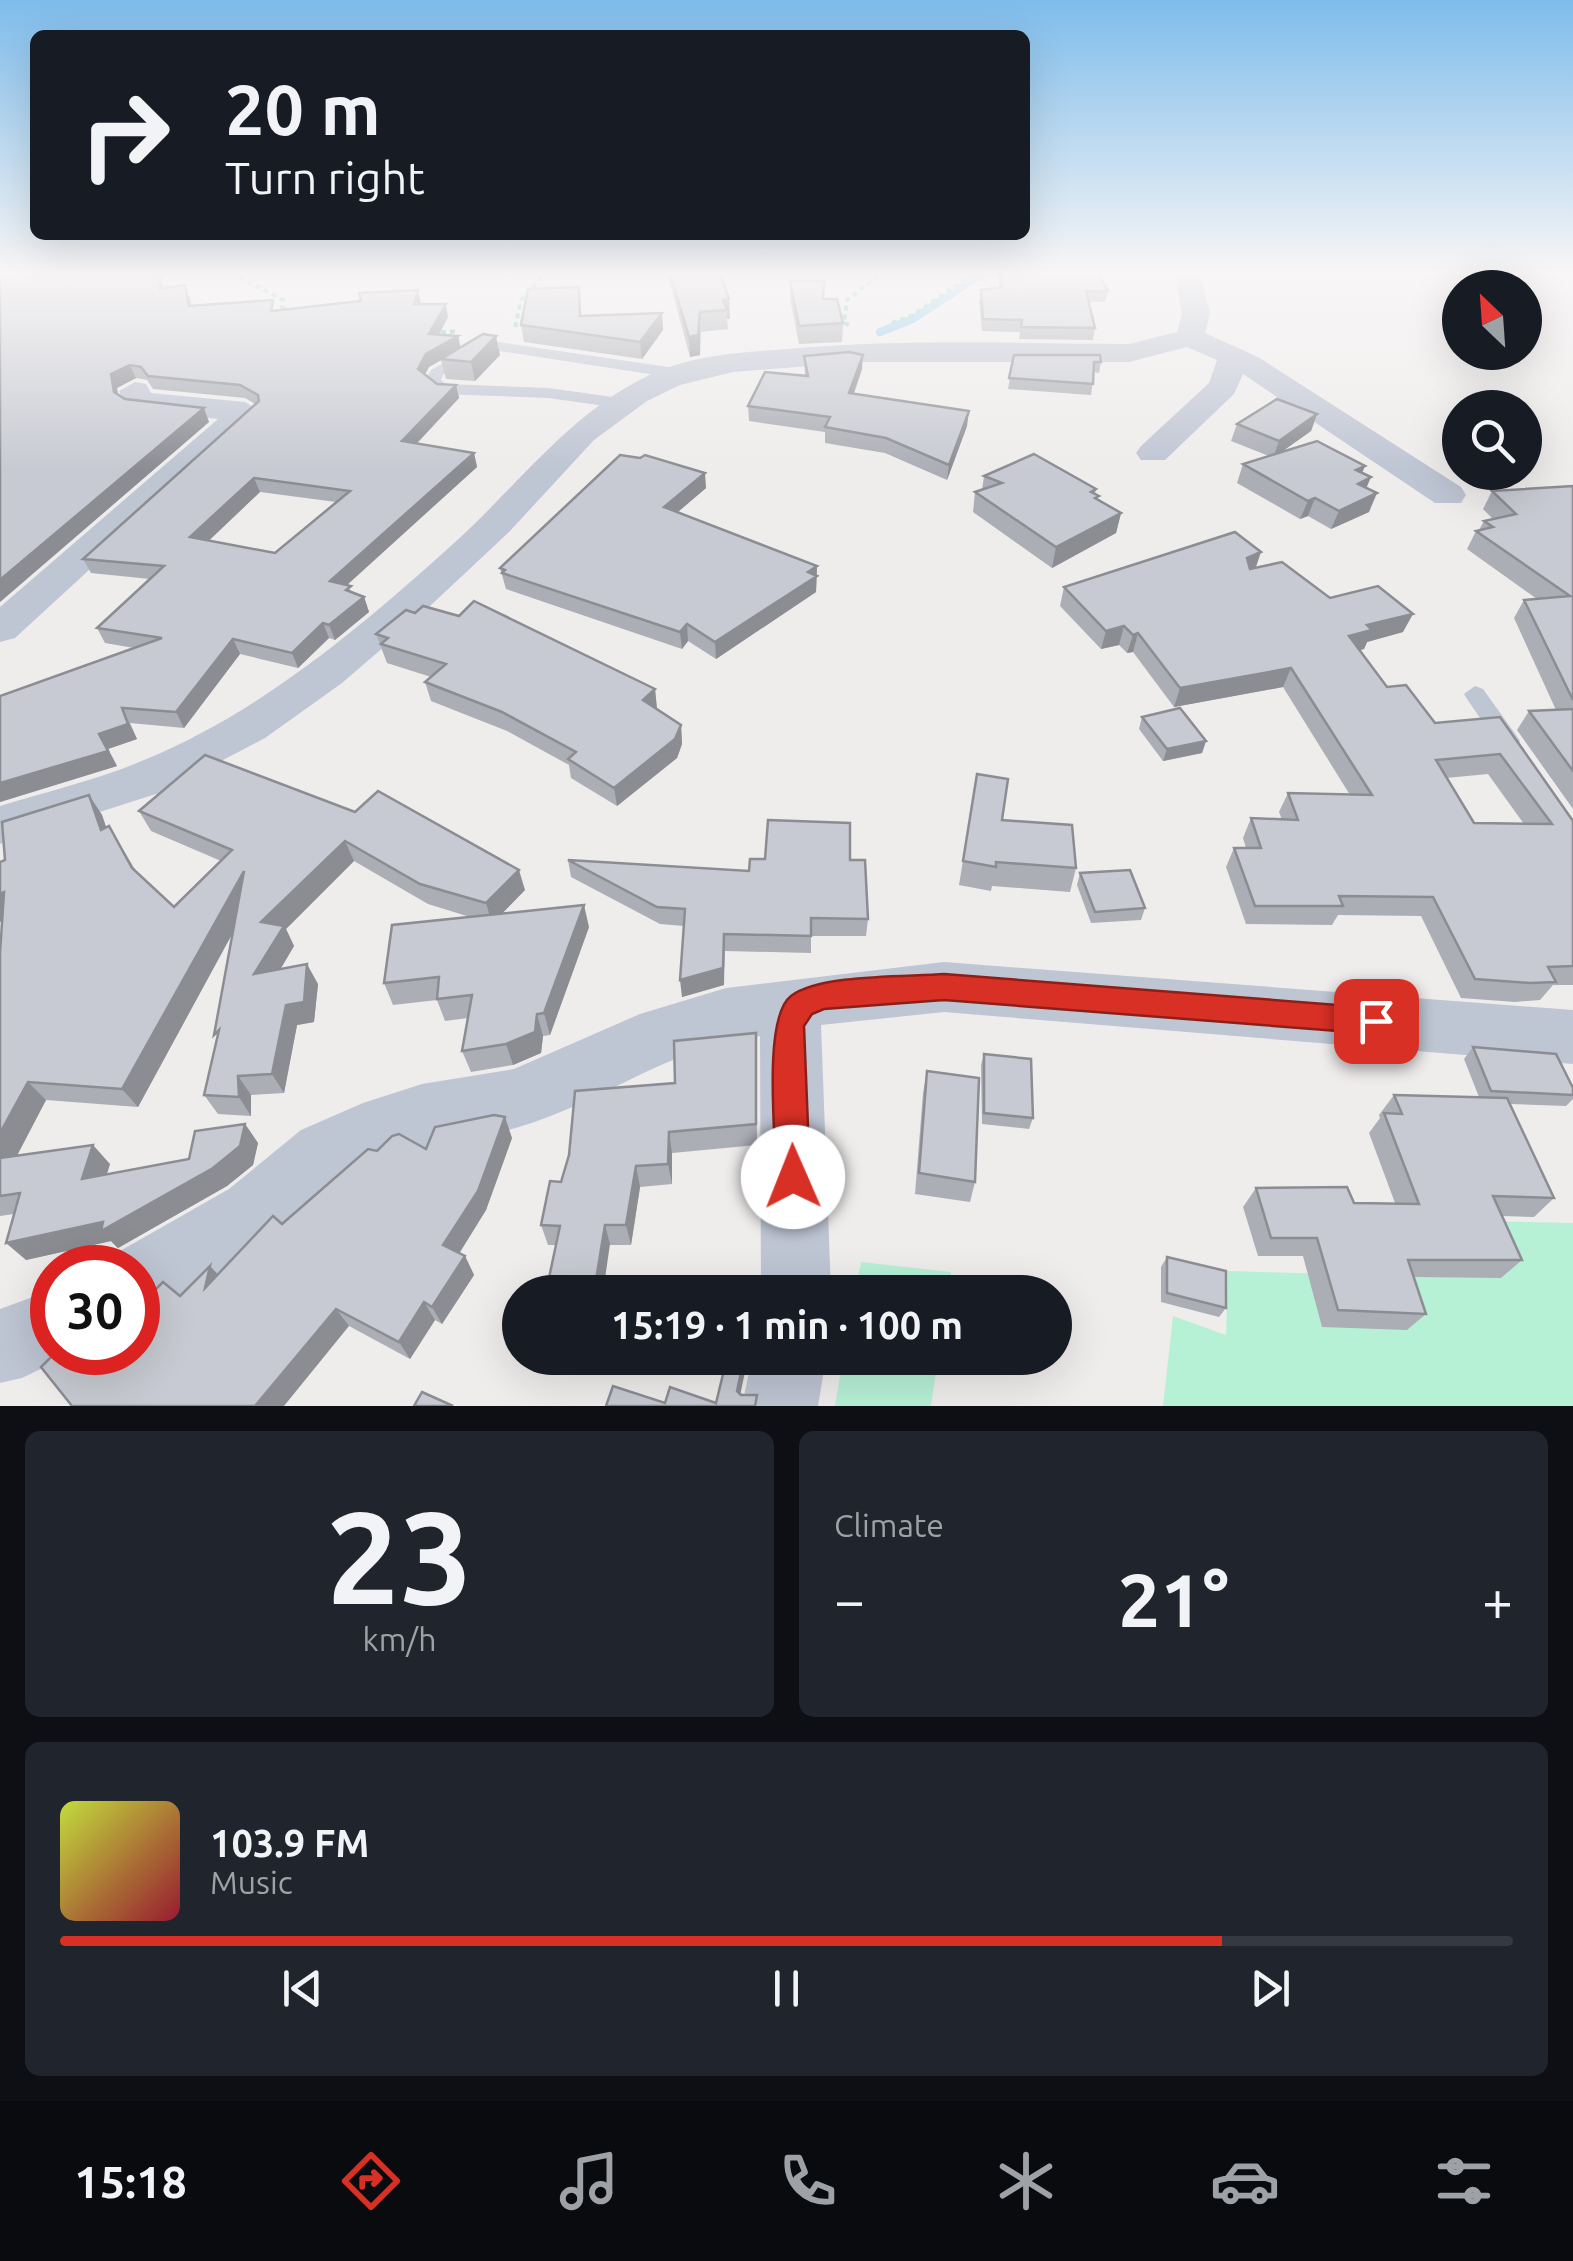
<!DOCTYPE html>
<html lang="en">
<head>
<meta charset="utf-8">
<style>
	body { margin:0; font-family:Ubuntu,sans-serif; background:#20242c; color:#f1f3f6; height:100vh; display:flex; flex-direction:column; font-size:38px; white-space:nowrap }
	* { box-sizing:border-box; margin:0 }
	p { font-size:32px; color:#9ea1a6 }
	.icon { flex:none; width:55px; height:55px; fill:none; stroke:currentColor; stroke-width:2; stroke-linecap:round; stroke-linejoin:round }
	.map { position:relative; height:1406px; overflow:hidden }
	.drawer { display:flex; flex-direction:column; gap:25px; padding:25px; background:#0d0f14; flex:1 }
	.drawer>* { flex:none }
	.banner { position:absolute; left:30px; top:30px; width:1000px; height:210px; border-radius:15px; box-shadow:0 10px 40px #0002; background:#171b24; color:#f1f3f6; overflow:hidden }
	.needle { width:65px; rotate:335deg }
	.fabs { position:absolute; left:1442px; top:270px; display:grid; gap:20px }
	.fabs a { display:grid; place-items:center; width:100px; height:100px; border-radius:50%; background:#171b24; box-shadow:0 10px 40px #0002; font-size:50px }
	.speed { position:absolute; left:30px; top:1245px; display:flex; gap:20px; font-size:50px; font-weight:700; text-align:center }
	.speed>* { display:grid; place-content:center; width:130px; height:130px; border-radius:50%; background:#171b24; box-shadow:0 10px 40px #0002; line-height:1 }
	.speed .limit { border:15px solid #d22; background:#fff; color:#111 }
	.pin { position:absolute; display:grid; place-items:center; width:85px; height:85px; color:#fff; margin:-42px; border-radius:20px; box-shadow:0 5px 15px #0006 }
	.me { position:absolute; width:110px; margin:-55px; rotate:359deg; stroke-linejoin:round; filter:drop-shadow(0 0 8px #0008) }
	.turn { display:flex; align-items:center; gap:35px; height:210px; padding:0 30px; font-size:45px }
	.turn .icon { width:130px; height:130px; stroke-width:2.5 }
	.turn b { display:block; font-size:70px; line-height:85px }
	.big { font-size:75px; font-weight:600; line-height:1.1 }
	.drawer .widget { flex:1; display:flex; flex-direction:column; justify-content:center; gap:15px; min-width:0; padding:0 35px; border-radius:15px; background:#20242c }
	.drawer .dial { align-items:center; gap:0 }
	.dial b { font-size:130px; line-height:1 }
	.song { display:flex; align-items:center; gap:30px }
	.cover { width:120px; height:120px; border-radius:15px; background:linear-gradient(135deg,hsl(70 70% 55%),hsl(350 70% 35%)) }
	.played { height:10px; border-radius:5px; background:linear-gradient(90deg,#d93025 80%,#363941 80%) }
	.keys { display:flex; justify-content:space-around; direction:ltr }
	.heat { display:flex; justify-content:space-between; align-items:center; font-size:55px; direction:ltr }
	.drawer .tiles { flex:1; display:grid; gap:25px; grid-template-columns:1fr 1fr }
	.widget:last-child { grid-column:span 2 }
	.trip { position:absolute; left:502px; top:1275px; width:570px; height:100px; border-radius:50px; background:#171b24; box-shadow:0 10px 40px #0002; font-weight:600; line-height:100px; text-align:center }
	.tabs { display:flex; height:160px; justify-content:space-around; align-items:center; background:#090b0e; color:#9ea1a6 }
	.tabs .icon { width:70px; height:70px }
	.tabs .active { color:#d93025 }
	.tabs b { font-size:45px; color:#f1f3f6 }
	.map>svg:first-child { display:block }
	.green { fill:#b6f1d6 }
	.lines { fill:none; stroke-linecap:round; stroke-linejoin:round }
	.stream { stroke:#80c7f0; stroke-width:8 }
	.path { stroke:#6cd0af; stroke-width:4; stroke-dasharray:5 4; stroke-linecap:butt }
	.service { fill:#bec5d3; fill-rule:evenodd }
	.minor { fill:#bec5d3; fill-rule:evenodd }
	.wall { fill:#abaeb5; fill-rule:evenodd }
	.shaded-wall { fill:#8b8d93 }
	.building { fill:#c7cad2; stroke:#8b8d93; stroke-width:2.5; fill-rule:evenodd }
	.route { fill:#d93025; stroke:#8d1f18; stroke-width:2.5 }
</style>
</head>
<body>
<div class="map">
<svg width="1573" height="1406" viewBox="0 0 1573 1406">
	<rect width="100%" height="100%" fill="#efecec"/>
	<!-- green -->
	<g class="green">
		<path d="M1485,1221L1573,1223V1406H1163L1173,1316L1226,1335L1228,1271L1338,1274Z"/>
		<path d="M861,1262L951,1272L948,1292H855Z"/>
		<path d="M843,1358H938L931,1406H835Z"/>
	</g>
	<g class="lines">
		<!-- stream -->
		<path class="stream" d="M880,332L913,319L983,273"/>
		<!-- path -->
		<g class="path">
			<path d="M232,273L283,300L282,307L294,312"/>
			<path d="M892,323L913,315L974,273"/>
			<path d="M849,325L844,323L847,300L881,273"/>
			<path d="M515,327L521,300L545,273"/>
			<path d="M432,333L459,331"/>
		</g>
		<!-- service -->
		<g class="service">
			<path d="M484,340L682,369L690,374L682,379L486,349L443,375L441,380L446,384L548,388L620,398L628,403L620,408L548,398L442,394L425,381L431,370Z"/>
			<path d="M1475,686L1483,689L1516,735L1520,741L1516,747H1500L1467,699L1464,694Z"/>
		</g>
		<!-- minor -->
		<g class="minor">
			<path d="M1175,273H1201L1210,314L1205,333L1258,357L1461,487L1466,495L1461,503H1435L1243,374L1234,394L1165,460H1141L1136,453L1141,446L1209,383L1217,360L1187,347L1129,362H862L733,372L680,385L647,401L594,440L509,532L414,621L342,683L265,738L162,792L0,844V806C48,791 98,780 144,760C261,712 361,627 453,544C522,482 574,406 661,370C701,354 746,352 788,349C901,339 1015,343 1129,344L1177,332L1182,314Z"/>
			<path d="M135,382L146,384L151,393L245,402L261,412L15,638L0,642V607L218,419L133,409L124,404L119,391Z"/>
			<path d="M944,962L1573,1010V1064L944,1012L821,1025L831,1292H761L760,1036C668,1047 604,1102 519,1127C462,1144 406,1143 351,1172C323,1187 303,1218 277,1237C236,1267 185,1296 138,1315V1268H108L113,1255L229,1189L301,1130L363,1103L422,1084L514,1069L640,1014L726,988Z"/>
			<path d="M52,1290V1352H76L22,1378L0,1383V1309Z"/>
			<path d="M752,1358H826L818,1406H742Z"/>
		</g>
	</g>
	<!-- wall -->
	<g class="wall">
		<path d="M667,273H720L730,319H727L728,329L701,332L700,355L690,357Z"/>
		<path d="M999,273L1040,274L1039,273H1098L1108,291L1105,302H1089L1095,328L1093,340L1019,339L1020,332L982,331L979,302L981,290L999,288Z"/>
		<path d="M161,279L164,288L190,297L192,306L277,310L421,303V304L448,317L439,335L458,336L460,348L500,355L475,381L446,379L441,360L429,367L425,374L437,384L456,385L459,398L417,443L474,453L477,467L346,585L353,593L364,597L369,612L335,640L329,638L298,668L240,654L184,728L130,723L137,739L108,749L117,766L0,802V696L134,648L105,643L97,628L150,579L91,573L83,559L255,404L245,398L153,389L147,380L136,378L117,388L118,394L125,399L209,422L0,602ZM260,492L336,502L275,553L209,540Z"/>
		<path d="M790,281L823,299L843,323L842,342L799,344L790,299Z"/>
		<path d="M581,304V316L662,313L663,330L642,359L524,342L521,325Z"/>
		<path d="M1014,355L1101,362L1099,373L1094,372L1091,395L1008,389Z"/>
		<path d="M804,356L862,369L854,394L967,426L947,480L885,453L825,443V432L749,421L748,406L805,376Z"/>
		<path d="M1317,414L1311,431L1280,453L1362,473L1366,488L1369,512L1331,529L1308,516L1300,519L1237,483L1243,464L1269,456L1231,441L1237,424Z"/>
		<path d="M640,458L706,488L678,512L817,566L816,592L716,659L688,641L682,649L506,589L500,568Z"/>
		<path d="M984,476L1096,489L1095,494L1098,500L1121,513L1116,533L1052,568L973,512L975,492L982,490Z"/>
		<path d="M1573,486V809L1517,730L1529,711L1556,710L1514,618L1524,600L1537,599L1467,549L1476,531L1479,530L1484,521L1493,519L1483,509L1492,491Z"/>
		<path d="M1256,568L1330,598L1403,632L1367,642L1364,649L1360,650L1387,687L1435,723L1500,717L1573,821V985H1553L1540,1000L1515,1002L1461,998L1421,916L1338,915L1332,925L1246,924L1226,867L1234,848H1246L1243,838L1251,818L1282,820L1279,812L1288,793L1350,795L1283,687L1174,707L1133,652L1127,653L1119,645L1101,649L1060,606L1064,587ZM1488,774L1524,824L1474,823L1446,778Z"/>
		<path d="M376,634L655,689L656,708L681,725L682,744L677,758L617,806L571,778L569,765L507,731L431,701L425,682L431,677L387,663Z"/>
		<path d="M1142,717L1206,741L1202,753L1163,761L1139,729Z"/>
		<path d="M205,755L525,890L502,913L589,927L550,1035L543,1036L541,1053L513,1065L471,1072L462,1051L468,1018L445,1021L437,1000L393,1005L384,983L470,917L428,904L354,861L286,929L294,946L280,969L318,984L314,1022L297,1025L284,1093L251,1095V1116L218,1114L204,1095L217,1040L233,932L138,1107L46,1100L17,1156L110,1164L106,1175L189,1159L245,1124L258,1143L253,1165L227,1186L118,1248L111,1241L26,1260L14,1214L0,1216V953L5,860L89,795L102,815L106,827L109,826L136,871L174,907L221,861L151,831L139,811Z"/>
		<path d="M977,774L1002,820L1076,868L1070,892L992,886L991,891L959,885Z"/>
		<path d="M568,860L749,871L850,860L868,919L866,936H811V953L725,951L724,985L682,997L684,926L660,924L571,877Z"/>
		<path d="M1080,873L1145,908L1141,920L1091,923L1077,885Z"/>
		<path d="M756,1033L757,1145L672,1153V1184L640,1187L631,1245H548L541,1225L561,1182L675,1083Z"/>
		<path d="M1473,1047L1573,1088V1099L1566,1106L1510,1104L1554,1198L1534,1217L1502,1216L1522,1260L1501,1278L1414,1277L1426,1314L1407,1330L1322,1327L1303,1256H1258L1243,1207L1256,1188L1354,1203H1395L1369,1133L1380,1118L1379,1115L1394,1095L1479,1097L1464,1059Z"/>
		<path d="M984,1054L1033,1118L1029,1129L982,1124L981,1065Z"/>
		<path d="M927,1071L975,1182L970,1202L915,1194L923,1093Z"/>
		<path d="M512,1138L486,1210L459,1254L465,1256L474,1275L442,1324L435,1320L410,1359L349,1326L138,1352L180,1296L218,1274L377,1151L426,1149Z"/>
		<path d="M1167,1257L1226,1308L1219,1317L1161,1302V1267Z"/>
	</g>
	<!-- shaded-wall -->
	<g class="shaded-wall">
		<path d="M418,290L421,303L417,317L414,304Z"/>
		<path d="M729,299L730,319H727V310L723,300Z"/>
		<path d="M446,304L448,317L432,347L429,334Z"/>
		<path d="M700,312V355L690,357L689,337Z"/>
		<path d="M662,313L663,330L642,359L640,342Z"/>
		<path d="M458,336L461,349L429,367L421,382L418,369L426,354Z"/>
		<path d="M496,336L500,355L475,381L471,362Z"/>
		<path d="M863,355L862,369L848,408L849,393Z"/>
		<path d="M130,365L136,378L117,388L120,405L114,392L111,374Z"/>
		<path d="M456,385L459,398L406,455L402,441Z"/>
		<path d="M204,408L209,422L0,602V580Z"/>
		<path d="M969,411L967,426L947,480L949,465Z"/>
		<path d="M1317,414L1311,431L1273,458L1279,441Z"/>
		<path d="M474,453L477,467L335,596L330,581Z"/>
		<path d="M1365,466L1358,483L1371,477L1363,496L1350,502L1356,470Z"/>
		<path d="M705,473L706,488L666,522L664,507Z"/>
		<path d="M254,478L260,492L197,552L190,537Z"/>
		<path d="M1377,493L1369,512L1331,529L1339,511Z"/>
		<path d="M1315,498L1308,516L1300,519L1308,501Z"/>
		<path d="M1121,513L1116,533L1052,568L1056,547Z"/>
		<path d="M1261,552L1255,570L1240,577L1247,558Z"/>
		<path d="M817,566L816,592L716,659L715,642Z"/>
		<path d="M364,597L369,612L335,640L329,625Z"/>
		<path d="M1413,614L1403,632L1367,642L1364,649L1341,655L1349,636L1367,625Z"/>
		<path d="M323,623L329,638L298,668L292,653Z"/>
		<path d="M687,624L688,641L682,649L680,632Z"/>
		<path d="M1124,626L1119,645L1101,649L1106,631Z"/>
		<path d="M1138,633L1133,652L1127,653L1133,635Z"/>
		<path d="M233,639L240,654L184,728L176,712Z"/>
		<path d="M1291,668L1283,687L1174,707L1180,688Z"/>
		<path d="M655,689L657,708L645,718L643,700Z"/>
		<path d="M122,708L137,739L108,749L117,766L0,802V783L99,734Z"/>
		<path d="M681,725L682,744L677,758L617,806L614,788Z"/>
		<path d="M1206,741L1202,753L1163,761L1167,749Z"/>
		<path d="M89,795L102,815L114,850L101,830Z"/>
		<path d="M345,841L354,861L286,929L294,946L266,994L254,974L261,922Z"/>
		<path d="M519,870L525,890L492,924L486,903Z"/>
		<path d="M244,871L255,892L138,1107L122,1089Z"/>
		<path d="M4,892L20,913L0,922V894Z"/>
		<path d="M584,905L589,927L550,1035L544,1013Z"/>
		<path d="M724,934V985L682,997L680,980Z"/>
		<path d="M307,964L318,984L314,1022L297,1025L284,1093L272,1074L286,1005Z"/>
		<path d="M537,1014L543,1036L541,1053L513,1065L506,1044Z"/>
		<path d="M238,1076L251,1095V1116L239,1097Z"/>
		<path d="M28,1082L46,1100L5,1178L0,1174V1133Z"/>
		<path d="M505,1117L512,1138L486,1210L453,1263L443,1245Z"/>
		<path d="M245,1124L258,1143L253,1165L227,1186L118,1248L111,1241L26,1260L6,1243L103,1222Z"/>
		<path d="M669,1132L672,1153V1184L668,1164Z"/>
		<path d="M93,1145L110,1164L100,1197L82,1179Z"/>
		<path d="M636,1166L640,1187L631,1245L626,1225Z"/>
		<path d="M605,1225L610,1244L603,1292H594Z"/>
		<path d="M465,1256L474,1275L442,1324L432,1307Z"/>
		<path d="M210,1266L227,1284L205,1288Z"/>
		<path d="M424,1302L435,1320L410,1359L399,1342Z"/>
		<path d="M336,1309L349,1326L284,1406H255Z"/>
		<path d="M744,1358H748L738,1405L737,1391Z"/>
	</g>
	<!-- building -->
	<g class="building">
		<path d="M0,273H148L161,279L160,289L185,285L189,306L273,300L271,311L361,301L359,293L418,290L414,304H446L429,334L458,336L426,354L418,369L437,384L456,385L402,441L474,453L330,581L351,586L346,590L364,597L329,625L323,623L292,653L233,639L176,712L122,708L128,724L99,734L108,751L0,783V696L162,638L97,628L164,566L83,559L259,401L258,395L240,385L148,376L141,367L130,365L111,374L114,392L125,399L204,408L0,580ZM254,478L350,491L275,553L190,537Z"/>
		<path d="M670,273H720L729,299L723,300L727,310L700,312L698,335L689,337Z"/>
		<path d="M999,273L1044,275L1043,273H1098L1108,291H1086L1095,328L1021,327L1022,320L983,319L981,290L1002,287Z"/>
		<path d="M790,281H824L823,299H837L843,323L799,326Z"/>
		<path d="M579,287L580,316L662,313L640,342L521,325L528,289Z"/>
		<path d="M483,334L496,336L471,362L441,359Z"/>
		<path d="M849,352L863,355L849,393L969,411L949,465L886,438L825,427L830,417L748,406L765,372L808,376L804,356Z"/>
		<path d="M1014,355H1100L1101,362H1094L1093,384L1009,378Z"/>
		<path d="M1277,399L1317,414L1279,441L1237,424Z"/>
		<path d="M1317,441L1365,466L1356,470L1371,477L1358,484L1377,493L1339,511L1315,498L1308,501L1243,464Z"/>
		<path d="M1034,454L1096,489L1091,492L1099,496L1095,498L1121,513L1056,547L975,492L1002,483L984,476Z"/>
		<path d="M620,455L640,458L645,455L705,473L664,507L817,566L808,572L817,576L715,642L687,624L680,632L502,573L505,570L500,568Z"/>
		<path d="M1573,486V700L1524,600L1570,596L1476,531L1493,527L1484,521L1516,514L1492,491Z"/>
		<path d="M1235,532L1261,552L1247,558L1250,569L1282,562L1330,598L1378,586L1413,614L1367,625L1372,630L1349,636L1387,687L1406,685L1435,723L1500,717L1573,821V966L1548,967L1556,982L1530,983L1475,979L1433,897L1339,896L1343,906H1255L1234,848H1261L1251,818L1298,820L1288,793L1372,795L1291,668L1180,688L1138,633L1133,635L1124,626L1106,631L1064,587ZM1500,754L1552,824L1474,823L1436,760Z"/>
		<path d="M474,601L655,689L643,700L681,725L675,739L614,788L568,759L576,752L502,712L425,682L446,664L381,644L388,638L376,634L406,610L415,613L423,606L459,616Z"/>
		<path d="M1180,708L1206,741L1167,749L1142,717Z"/>
		<path d="M1573,709V771L1529,711Z"/>
		<path d="M205,755L355,812L378,791L519,870L486,903L420,884L345,841L261,922L284,926L254,974L307,964L304,1002L286,1005L272,1074L238,1076L239,1097L204,1095L219,1030L214,1035L244,871L122,1089L28,1082L0,1133V953L4,892L0,894V862L5,860L2,822L89,795L101,830L109,826L132,868L174,907L232,850L139,811Z"/>
		<path d="M977,774L1008,779L1002,820L1072,825L1076,868L996,862V867L963,861Z"/>
		<path d="M768,820L850,823V860H865L868,919L811,918V936L724,934L723,968L680,980L685,909L657,907L568,860L749,871L750,859H765Z"/>
		<path d="M1130,870L1145,908L1095,912L1080,873Z"/>
		<path d="M584,905L544,1013L537,1014L535,1032L506,1044L462,1051L472,995L437,999L439,977L384,983L392,925Z"/>
		<path d="M756,1033V1124L669,1132L668,1164L636,1166L626,1225H605L594,1292H546L560,1226L541,1225L550,1181L561,1182L569,1155L575,1091L675,1083L674,1041Z"/>
		<path d="M1473,1047L1556,1054L1573,1088V1095L1491,1091Z"/>
		<path d="M984,1054L1031,1059L1033,1118L984,1113Z"/>
		<path d="M927,1071L979,1078L975,1182L919,1173Z"/>
		<path d="M1394,1095L1507,1098L1554,1198L1493,1196L1522,1260H1408L1426,1314L1338,1310L1317,1238H1271L1256,1188L1347,1187L1354,1203L1419,1204L1384,1113L1402,1114Z"/>
		<path d="M494,1115L505,1117L478,1191L443,1245L465,1256L432,1307L424,1302L399,1342L336,1309L255,1406H72L41,1367L56,1352H138V1307L163,1282L180,1296L210,1266L205,1288L273,1216L282,1224L368,1149L377,1151L392,1136L399,1134L426,1149L435,1127Z"/>
		<path d="M245,1124L240,1146L213,1168L101,1231L103,1222L6,1243L20,1193L0,1196V1158L93,1145L82,1179L189,1159L195,1131Z"/>
		<path d="M1167,1257L1226,1271V1308L1167,1293Z"/>
		<path d="M727,1358H744L737,1391L741,1395H757L755,1406H606L613,1386L665,1403L670,1387L716,1403Z"/>
		<path d="M422,1392L453,1406H414Z"/>
	</g>
	<!-- sky -->
	<linearGradient id="sky" x2="0" y2="1"><stop stop-color="#7ebceb"/><stop offset="0.58" stop-color="#f8f6f6"/><stop offset="1" stop-color="#f8f6f6" stop-opacity="0"/></linearGradient>
	<rect width="1573" height="470" fill="url(#sky)"/>
	<!-- route -->
	<path class="route" d="M944,974L1376,1008L1387,1012L1391,1021L1387,1030L1376,1034L944,1000L824,1009L812,1014L804,1026L810,1177L805,1189L793,1194L781,1189L776,1177C776,1140 762,1018 791,996C820,974 907,977 944,974Z"/>
</svg>
<div class="fabs">
<a><svg class="needle" viewBox="-14 -14 28 28"><path d="M0-13l5 13h-10z" fill="#e53935"/><path d="M0 13l5-13h-10z" fill="#9ea1a6"/></svg></a>
<a><svg class="icon" aria-label="search" viewBox="0 0 24 24"><circle cx="10" cy="10" r="6"/><path d="M15 15l6 6"/></svg></a>
</div>
<div class="speed"><div class="limit">30</div></div>
<div class="pin" style="left:1376px;top:1021px;background:#d93025"><svg class="icon" aria-label="arrive" viewBox="0 0 24 24"><path d="M6 21V4h12l-3 4 3 4H6"/></svg></div>
<svg class="me" style="left:793px;top:1177px" viewBox="-20 -20 40 40"><circle r="19" fill="#fff"/><path d="M0-13L10 11 0 6-10 11z" fill="#d93025"/></svg>
<div class="trip">15:19 · 1 min · 100 m</div>
<div class="banner">
<div class="turn"><svg class="icon" aria-label="right" viewBox="0 0 24 24"><path d="M7 20v-9h11M14 6l5 5-5 5"/></svg><div><b>20 m</b>Turn right</div></div>
</div>
</div>
<section class="drawer">
<div class="tiles">
<div class="widget dial"><b>23</b><p>km/h</p></div>
<div class="widget"><p>Climate</p>
<div class="heat"><a>−</a><b class="big">21°</b><a>+</a></div>
</div>
<div class="widget">
<div class="song"><i class="cover"></i><div><b>103.9 FM</b><p>Music</p></div></div>
<div class="played"></div>
<div class="keys"><svg class="icon" aria-label="previous" viewBox="0 0 24 24"><path d="M18 5L8 12l10 7zM5 5v14"/></svg><svg class="icon" aria-label="pause" viewBox="0 0 24 24"><path d="M8 5v14M16 5v14"/></svg><svg class="icon" aria-label="next" viewBox="0 0 24 24"><path d="M6 5l10 7-10 7zM19 5v14"/></svg></div>
</div>
</div>
</section>
<nav class="tabs">
<b>15:18</b>
<svg class="icon active" aria-label="directions" viewBox="0 0 24 24"><path d="M12 3l9 9-9 9-9-9zM9 14v-3h6M13 9l2 2-2 2"/></svg>
<svg class="icon" aria-label="music" viewBox="0 0 24 24"><path d="M9 18V5l10-2v13"/><circle cx="6" cy="18" r="3"/><circle cx="16" cy="16" r="3"/></svg>
<svg class="icon" aria-label="phone" viewBox="0 0 24 24"><path d="M5 4h4l2 5-3 2q2 4 5 5l2-3 5 2v4C11 20 4 13 5 4z"/></svg>
<svg class="icon" aria-label="climate" viewBox="0 0 24 24"><path d="M12 3v18M4 7l16 10M4 17L20 7"/></svg>
<svg class="icon" aria-label="car" viewBox="0 0 24 24"><path d="M5 17H2v-5l4-1 3-4h7l3 4 3 1v5h-3M9 17h6M6 11h13"/><circle cx="7" cy="17" r="2"/><circle cx="17" cy="17" r="2"/></svg>
<svg class="icon" aria-label="filters" viewBox="0 0 24 24"><path d="M4 7h16M4 17h16"/><circle cx="9" cy="7" r="2"/><circle cx="15" cy="17" r="2"/></svg>
</nav>
</body>
</html>
